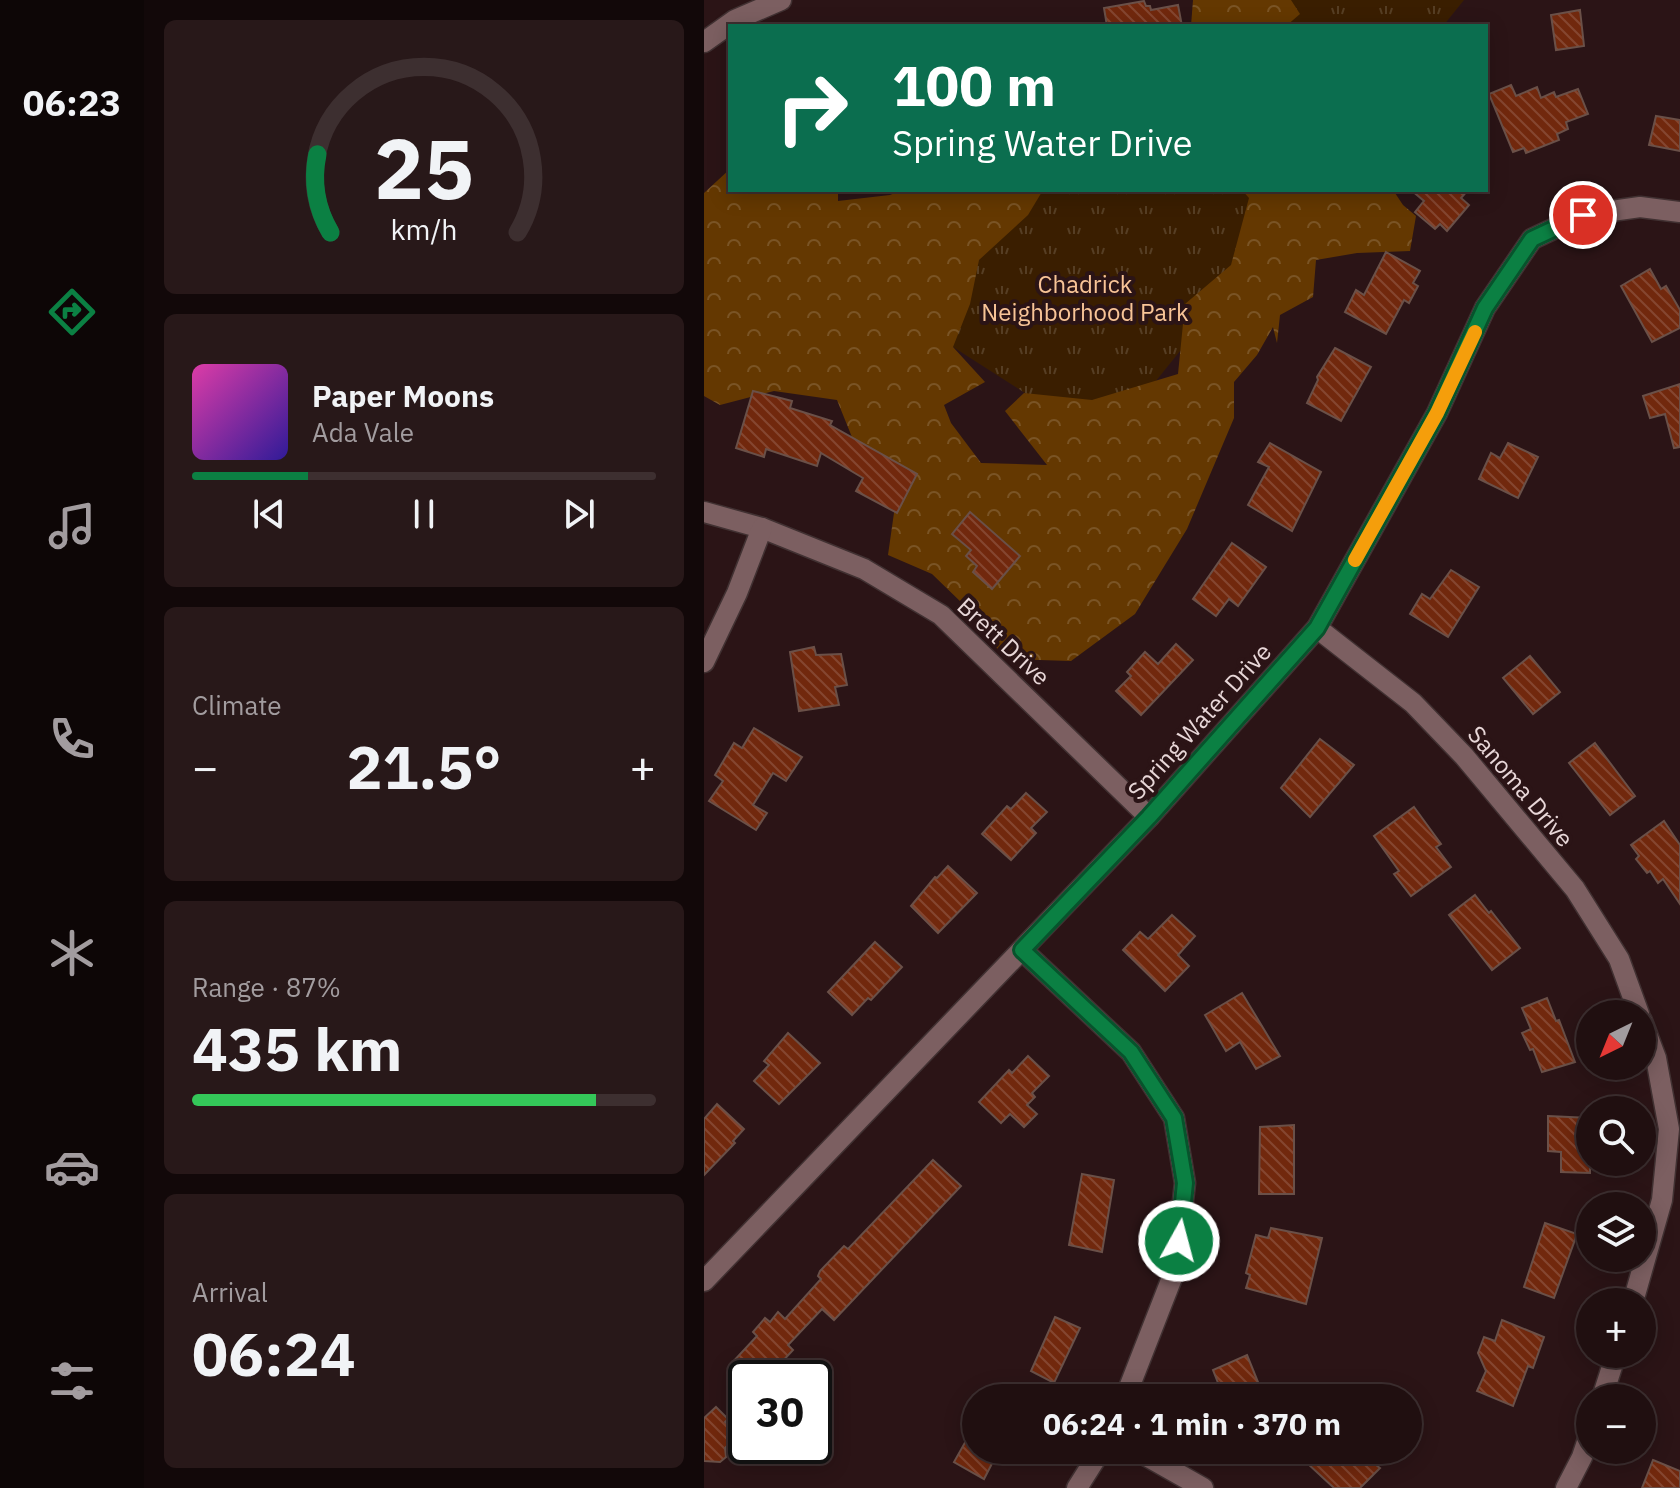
<!DOCTYPE html>
<html lang="en">
<head>
<meta charset="utf-8">
<style>
	body { margin:0; font-family:"IBM Plex Sans",sans-serif; background:#281819; color:#f1f3f6; height:100vh; display:flex; flex-direction:column; font-size:30px; white-space:nowrap }
	* { box-sizing:border-box; margin:0 }
	p { font-size:26px; color:#a29c9f }
	.icon { flex:none; width:44px; height:44px; fill:none; stroke:currentColor; stroke-width:2; stroke-linecap:round; stroke-linejoin:round }
	.map { position:relative; flex:1; overflow:hidden }
	.details { display:flex; flex-direction:column; gap:20px; padding:20px; background:#120809; width:560px }
	.details>* { flex:none }
	.top-card { position:absolute; left:24px; top:24px; width:760px; height:168px; border-radius:0px; box-shadow:0 4px 20px #0003,0 0 0 2px #3d2f30; background:#0b6e4f; color:#fff; overflow:hidden }
	.needle { width:52px; rotate:223deg }
	.controls { position:absolute; left:872px; top:1000px; display:grid; gap:16px }
	.controls a { display:grid; place-items:center; width:80px; height:80px; border-radius:50%; background:#200f10; box-shadow:0 4px 20px #0003,0 0 0 2px #3d2f30; font-size:40px }
	.speed { position:absolute; left:24px; top:1360px; display:flex; gap:16px; font-size:40px; font-weight:700; text-align:center }
	.speed>* { display:grid; place-content:center; width:104px; height:104px; border-radius:50%; background:#200f10; box-shadow:0 4px 20px #0003,0 0 0 2px #3d2f30; line-height:1 }
	.speed .limit { border:4px solid #111; border-radius:12px; background:#fff; color:#111 }
	.pin { position:absolute; display:grid; place-items:center; width:68px; height:68px; color:#fff; margin:-34px; border:4px solid #fff; border-radius:50%; box-shadow:0 2px 8px #0007 }
	.me { position:absolute; width:88px; margin:-44px; rotate:7deg; stroke-linejoin:round; filter:drop-shadow(0 0 6px #0008) }
	.turn { display:flex; align-items:center; gap:28px; height:168px; padding:0 32px; font-size:36px }
	.turn .icon { width:104px; height:104px; stroke-width:2.5 }
	.turn b { display:block; font-size:56px; line-height:68px }
	.big { font-size:60px; font-weight:700; line-height:1.1 }
	.details .tile { flex:1; display:flex; flex-direction:column; justify-content:center; gap:12px; min-width:0; padding:0 28px; border-radius:12px; background:#281819 }
	.details .dial { align-items:center; gap:0 }
	.dial svg { height:208px; overflow:visible; fill:none; stroke:#3d2f30; stroke-width:7; stroke-linecap:round; text-anchor:middle }
	.dial text { fill:#f1f3f6; stroke:none }
	.song { display:flex; align-items:center; gap:24px }
	.cover { width:96px; height:96px; border-radius:12px; background:linear-gradient(135deg,hsl(320 70% 55%),hsl(250 70% 35%)) }
	.played { height:8px; border-radius:4px; background:linear-gradient(90deg,#0b8043 25%,#3d2f30 25%) }
	.keys { display:flex; justify-content:space-around; direction:ltr }
	.heat { display:flex; justify-content:space-between; align-items:center; font-size:44px; direction:ltr }
	.charge { height:12px; border-radius:6px; background:linear-gradient(90deg,#34c759 87%,#3d2f30 0) }
	.trip { position:absolute; left:258px; top:1384px; width:460px; height:80px; border-radius:40px; background:#200f10; box-shadow:0 4px 20px #0003,0 0 0 2px #3d2f30; font-weight:700; line-height:80px; text-align:center }
	main { display:flex; flex:1; min-height:0 }
	.tabs { display:flex; flex-direction:column; width:144px; justify-content:space-around; align-items:center; background:#0d0606; color:#a29c9f }
	.tabs .icon { width:56px; height:56px }
	.tabs .current { color:#0b8043 }
	.tabs b { font-size:36px; color:#f1f3f6 }
	.map>svg:first-child { display:block }
	.grass { fill:url(#grass-tufts) }
	.forest { fill:url(#forest-crowns) }
	.building { fill:url(#building-back-hatch); stroke:#6a5048; stroke-width:2 }
	.lines { fill:none; stroke-linecap:round; stroke-linejoin:round }
	.minor-casing { stroke:#413132; stroke-width:23 }
	.minor { stroke:#7c5f61; stroke-width:20 }
	.route-casing { stroke:#07532c; stroke-width:20 }
	.route { stroke:#0b8043; stroke-width:14 }
	.slow { stroke:#f59e0b; stroke-width:14 }
	.labels { text-anchor:middle; dominant-baseline:central; stroke-width:8; stroke-linejoin:round; paint-order:stroke }
	.park-label { font-size:24px; fill:#f8c497; stroke:#2b1416 }
	.street-label { font-size:24px; fill:#e8d7d8; stroke:#2b1416 }
</style>
</head>
<body>
<main>
<nav class="tabs">
<b>06:23</b>
<svg class="icon current" aria-label="directions" viewBox="0 0 24 24"><path d="M12 3l9 9-9 9-9-9zM9 14v-3h6M13 9l2 2-2 2"/></svg>
<svg class="icon" aria-label="music" viewBox="0 0 24 24"><path d="M9 18V5l10-2v13"/><circle cx="6" cy="18" r="3"/><circle cx="16" cy="16" r="3"/></svg>
<svg class="icon" aria-label="phone" viewBox="0 0 24 24"><path d="M5 4h4l2 5-3 2q2 4 5 5l2-3 5 2v4C11 20 4 13 5 4z"/></svg>
<svg class="icon" aria-label="climate" viewBox="0 0 24 24"><path d="M12 3v18M4 7l16 10M4 17L20 7"/></svg>
<svg class="icon" aria-label="car" viewBox="0 0 24 24"><path d="M5 17H2v-5l4-1 3-4h7l3 4 3 1v5h-3M9 17h6M6 11h13"/><circle cx="7" cy="17" r="2"/><circle cx="17" cy="17" r="2"/></svg>
<svg class="icon" aria-label="filters" viewBox="0 0 24 24"><path d="M4 7h16M4 17h16"/><circle cx="9" cy="7" r="2"/><circle cx="15" cy="17" r="2"/></svg>
</nav>
<section class="details">
<div class="tile dial"><svg viewBox="0 0 100 80">
<path d="M14 69A42 42 0 1 1 86 69"/>
<path d="M14 69A42 42 0 0 1 9 39" stroke="#0b8043"/>
<text x="50" y="56" font-size="32" font-weight="700">25</text>
<text x="50" y="72" font-size="11">km/h</text>
</svg></div>
<div class="tile">
<div class="song"><i class="cover"></i><div><b>Paper Moons</b><p>Ada Vale</p></div></div>
<div class="played"></div>
<div class="keys"><svg class="icon" aria-label="previous" viewBox="0 0 24 24"><path d="M18 5L8 12l10 7zM5 5v14"/></svg><svg class="icon" aria-label="pause" viewBox="0 0 24 24"><path d="M8 5v14M16 5v14"/></svg><svg class="icon" aria-label="next" viewBox="0 0 24 24"><path d="M6 5l10 7-10 7zM19 5v14"/></svg></div>
</div>
<div class="tile"><p>Climate</p>
<div class="heat"><a>−</a><b class="big">21.5°</b><a>+</a></div>
</div>
<div class="tile"><p>Range · 87%</p><b class="big">435 km</b><div class="charge"></div></div>
<div class="tile"><p>Arrival</p><b class="big">06:24</b></div>
</section>
<div class="map">
<svg width="976" height="1488" viewBox="0 0 976 1488">
	<defs>
		<pattern id="grass-tufts" width="24" height="20" patternUnits="userSpaceOnUse" patternTransform="scale(2)"><rect width="24" height="20" fill="#3a1e00"/><path d="M3 7l-1-3M5 7V3M7 7l1-3M15 17l-1-3M17 17v-4M19 17l1-3" fill="none" stroke="#563e24"/></pattern>
		<pattern id="forest-crowns" width="20" height="18" patternUnits="userSpaceOnUse" patternTransform="scale(2)"><rect width="20" height="18" fill="#643801"/><path d="M2 6a3 3 0 1 1 6 0M12 15a3 3 0 1 1 6 0" fill="none" stroke="#7a5425"/></pattern>
		<pattern id="building-back-hatch" width="6" height="6" patternUnits="userSpaceOnUse" patternTransform="scale(2)"><rect width="6" height="6" fill="#71280d"/><path d="M-1 5l2 2M0 0l6 6M5-1l2 2" fill="none" stroke="#854630"/></pattern>
	</defs>
	<rect width="100%" height="100%" fill="#2b1416"/>
	<!-- grass -->
	<g class="grass">
		<path d="M506,0H760L739,26H508Z"/>
		<path d="M330,190H606L401,444L221,329Z"/>
	</g>
	<!-- forest -->
	<g class="forest">
		<path d="M489,0H587L596,14L582,26H487Z"/>
		<path d="M26,169V190H134V201L186,195L198,190H339L324,215L275,260L266,304L249,347L281,382L240,405L247,423L277,463L343,465L301,411L320,393L388,400L474,374L481,304L527,265L545,198L538,190H689L699,205L712,216L706,251L653,253L612,260L609,297L576,315L573,343L569,327L553,355L530,382V418L483,529L431,614L367,661L301,659L259,604L228,574L184,555L194,485L156,457L133,400L70,391L16,405L0,396V193Z"/>
	</g>
	<!-- building -->
	<g class="building">
		<path d="M440,1L442,6H446L447,10L474,5L478,26H403L400,8Z"/>
		<path d="M876,10L880,46L852,50L847,15Z"/>
		<path d="M807,85L812,96L833,87L837,98L850,92L852,97L874,89L884,114L862,122L864,129L853,134L855,140L822,153L820,148L809,152L785,94Z"/>
		<path d="M952,116L976,120V151L945,145Z"/>
		<path d="M707,190H764L757,198L765,205L743,231L736,224L731,229L711,212L720,201Z"/>
		<path d="M682,252L716,271L709,283L714,286L705,303L700,300L682,334L641,312L652,290L660,295Z"/>
		<path d="M946,269L957,289L962,286L976,310V328L948,342L917,286Z"/>
		<path d="M631,348L667,367L637,421L603,403L614,380L613,377Z"/>
		<path d="M976,384V447L970,448L961,414L946,418L939,396Z"/>
		<path d="M49,391L88,401L86,408L128,421L126,425L213,474L193,513L152,491L159,478L117,453L113,466L62,449L60,457L32,448Z"/>
		<path d="M566,443L617,472L588,531L544,505L565,467L554,462Z"/>
		<path d="M804,443L834,457L814,498L775,479L787,453L796,458Z"/>
		<path d="M266,512L316,556L288,589L269,572L273,566L262,556L267,550L248,534Z"/>
		<path d="M528,543L562,567L534,606L525,599L512,616L489,599Z"/>
		<path d="M747,570L775,587L744,637L706,614L718,594L726,599Z"/>
		<path d="M472,644L489,660L437,715L412,691L427,676L423,672L441,652L454,664Z"/>
		<path d="M110,647L112,655L137,654L143,685L131,687L135,705L95,711L86,652Z"/>
		<path d="M826,656L856,692L829,714L799,678Z"/>
		<path d="M50,728L98,757L82,781L69,773L49,805L63,813L52,830L5,801L19,781L11,775L30,743L38,748Z"/>
		<path d="M616,739L650,765L606,817L577,788Z"/>
		<path d="M891,743L931,796L906,815L865,763Z"/>
		<path d="M322,793L343,812L327,828L332,833L307,860L278,834L303,806L307,809Z"/>
		<path d="M710,807L737,844L732,847L747,867L707,896L690,874L695,871L670,836Z"/>
		<path d="M960,821L976,845V904L959,879L954,883L946,871L943,873L932,859L935,856L927,845Z"/>
		<path d="M244,866L273,893L234,933L207,906L231,877L233,878Z"/>
		<path d="M771,895L785,913L787,911L816,948L788,970L745,915Z"/>
		<path d="M468,915L491,936L474,955L485,966L461,991L419,950L436,932L444,939Z"/>
		<path d="M171,942L198,967L167,1000L164,998L148,1015L124,992Z"/>
		<path d="M538,993L576,1056L552,1069L536,1042L522,1051L501,1015Z"/>
		<path d="M843,998L852,1021L855,1020L871,1062L838,1072L829,1049L826,1050L818,1033L827,1029L818,1008Z"/>
		<path d="M84,1033L116,1063L75,1104L50,1081L65,1065L60,1061Z"/>
		<path d="M324,1056L345,1076L328,1093L331,1097L323,1105L333,1114L320,1127L306,1114L297,1123L275,1102L305,1070L308,1073Z"/>
		<path d="M13,1104L40,1129L29,1141L31,1143L0,1175V1119Z"/>
		<path d="M844,1116L886,1118V1173L857,1172V1152L844,1151Z"/>
		<path d="M590,1125V1194H555L556,1127Z"/>
		<path d="M229,1160L257,1186L130,1320L118,1309L84,1345L89,1350L63,1378H40L26,1365L53,1336L49,1332L61,1318L66,1322L74,1312L81,1319L117,1279L114,1276L116,1271L140,1246L144,1249Z"/>
		<path d="M378,1174L410,1180L398,1252L365,1245Z"/>
		<path d="M841,1223L873,1234L850,1298L820,1287Z"/>
		<path d="M567,1228L618,1238L602,1304L542,1288L546,1275L542,1273L552,1235L564,1238Z"/>
		<path d="M351,1317L376,1328L350,1383L327,1371Z"/>
		<path d="M798,1320L840,1337L829,1368L824,1366L809,1406L773,1391L782,1371L774,1353L780,1337L791,1341Z"/>
		<path d="M543,1355L556,1387L550,1390L554,1398H520L509,1370Z"/>
		<path d="M12,1407L24,1419L21,1422L34,1434L21,1448L22,1457L16,1462L0,1461V1418Z"/>
		<path d="M272,1423V1450H295L280,1479L250,1462Z"/>
		<path d="M589,1450H687L672,1465L676,1468L656,1488H630Z"/>
		<path d="M949,1460L976,1471V1488H938Z"/>
	</g>
	<g class="lines">
		<!-- minor casing -->
		<g class="minor-casing">
			<g id="minor">
				<path d="M0,42L31,20L77,0"/>
				<path d="M0,512L58,528L160,569L237,615L445,817"/>
				<path d="M613,628L709,703L760,756L871,889L915,959L935,1014"/>
				<path d="M0,662L33,593L58,528"/>
				<path d="M318,950L427,1052L470,1118L481,1183L471,1270L421,1398"/>
				<path d="M0,1281L445,817L613,628L733,413L781,308L828,239L879,215L936,207L976,212"/>
				<path d="M929,1302L958,1200L965,1129L952,1058L938,1021"/>
				<path d="M898,1398L912,1354"/>
				<path d="M432,1450L499,1488"/>
				<path d="M373,1488L397,1450"/>
				<path d="M862,1488L878,1457L886,1433"/>
			</g>
		</g>
		<!-- minor -->
		<use href="#minor" class="minor"/>
	</g>
	<g class="lines">
		<!-- route casing -->
		<g class="route-casing">
			<path id="route" d="M475,1241L481,1183L470,1118L427,1052L318,950L445,817L613,628L733,413L781,308L828,239L879,215"/>
		</g>
		<!-- route -->
		<use href="#route" class="route"/>
		<!-- slow -->
		<path class="slow" d="M651,560L733,413L771,332"/>
	</g>
	<g class="labels">
		<!-- park labels -->
		<g class="park-label">
			<text x="381" y="284">Chadrick<tspan x="381" dy="28">Neighborhood Park</tspan></text>
		</g>
		<!-- street labels -->
		<g class="street-label">
			<text transform="translate(300 641) rotate(43)">Brett Drive</text>
			<text transform="translate(495 721) rotate(-48)">Spring Water Drive</text>
			<text transform="translate(817 786) rotate(50)">Sanoma Drive</text>
		</g>
	</g>
</svg>
<div class="controls">
<a><svg class="needle" viewBox="-14 -14 28 28"><path d="M0-13l5 13h-10z" fill="#e53935"/><path d="M0 13l5-13h-10z" fill="#a29c9f"/></svg></a>
<a><svg class="icon" aria-label="search" viewBox="0 0 24 24"><circle cx="10" cy="10" r="6"/><path d="M15 15l6 6"/></svg></a>
<a><svg class="icon" aria-label="layers" viewBox="0 0 24 24"><path d="M12 4l9 5-9 5-9-5zM3 14l9 5 9-5"/></svg></a>
<a>+</a>
<a>−</a>
</div>
<div class="speed"><div class="limit">30</div></div>
<div class="pin" style="left:879px;top:215px;background:#d93025"><svg class="icon" aria-label="arrive" viewBox="0 0 24 24"><path d="M6 21V4h12l-3 4 3 4H6"/></svg></div>
<svg class="me" style="left:475px;top:1241px" viewBox="-20 -20 40 40"><circle r="17" fill="#0b8043" stroke="#fff" stroke-width="3"/><path d="M0-11L8 9 0 5-8 9z" fill="#fff"/></svg>
<div class="trip">06:24 · 1 min · 370 m</div>
<div class="top-card">
<div class="turn"><svg class="icon" aria-label="right" viewBox="0 0 24 24"><path d="M7 20v-9h11M14 6l5 5-5 5"/></svg><div><b>100 m</b>Spring Water Drive</div></div>
</div>
</div>
</main>
</body>
</html>
